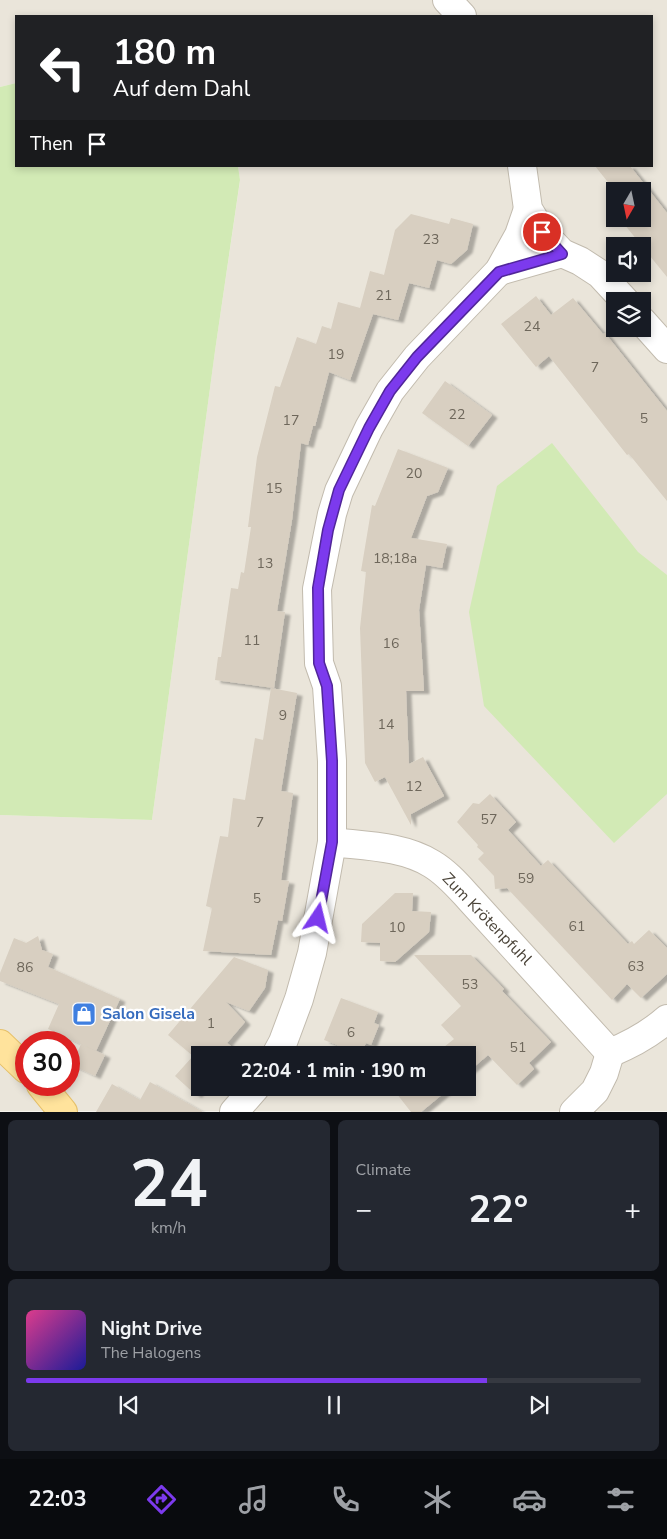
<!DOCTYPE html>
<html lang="en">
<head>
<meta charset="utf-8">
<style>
	body { margin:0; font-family:"Nunito Sans",sans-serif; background:#242831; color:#f1f3f6; height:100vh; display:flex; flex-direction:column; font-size:19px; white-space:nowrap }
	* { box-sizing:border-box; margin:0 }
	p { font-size:16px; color:#9ea1a6 }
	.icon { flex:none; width:28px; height:28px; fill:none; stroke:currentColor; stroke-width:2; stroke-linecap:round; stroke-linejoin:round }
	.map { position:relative; height:1112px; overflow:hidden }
	.panel { display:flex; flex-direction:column; gap:8px; padding:8px; background:#0d0f14; flex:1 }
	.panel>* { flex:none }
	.banner { position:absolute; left:15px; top:15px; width:638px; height:152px; border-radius:0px; box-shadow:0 2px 8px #0003; background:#202124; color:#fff; overflow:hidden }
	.needle { width:32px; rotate:189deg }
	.tools { position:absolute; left:606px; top:182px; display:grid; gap:10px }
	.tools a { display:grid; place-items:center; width:45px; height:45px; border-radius:0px; background:#171b24; box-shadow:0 2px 8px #0003; font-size:25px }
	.speed { position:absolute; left:15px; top:1031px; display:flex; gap:10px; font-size:25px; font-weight:700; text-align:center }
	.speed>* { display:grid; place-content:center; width:65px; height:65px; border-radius:50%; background:#171b24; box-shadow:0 2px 8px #0003; line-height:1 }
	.speed .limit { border:8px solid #d22; background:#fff; color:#111 }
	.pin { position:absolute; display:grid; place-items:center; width:42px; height:42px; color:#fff; margin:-21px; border:2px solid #fff; border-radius:50%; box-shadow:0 1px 5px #0007 }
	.me { position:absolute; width:55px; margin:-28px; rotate:10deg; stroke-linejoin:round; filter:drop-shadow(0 0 4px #0008) }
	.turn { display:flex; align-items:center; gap:18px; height:105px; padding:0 15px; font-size:22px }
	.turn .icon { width:65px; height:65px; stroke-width:2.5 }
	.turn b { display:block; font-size:35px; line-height:42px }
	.then { display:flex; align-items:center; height:48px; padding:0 15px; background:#0003; gap:10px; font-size:19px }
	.big { font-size:38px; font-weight:700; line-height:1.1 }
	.panel .card { flex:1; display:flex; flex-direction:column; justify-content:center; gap:8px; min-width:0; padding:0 18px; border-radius:8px; background:#242831 }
	.panel .dial { align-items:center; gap:0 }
	.dial b { font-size:65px; line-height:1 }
	.song { display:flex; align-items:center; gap:15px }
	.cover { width:60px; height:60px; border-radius:8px; background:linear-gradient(135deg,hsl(330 70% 55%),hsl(240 70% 35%)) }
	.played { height:5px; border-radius:2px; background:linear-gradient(90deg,#7c3aed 75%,#363941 75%) }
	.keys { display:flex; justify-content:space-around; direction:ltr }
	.heat { display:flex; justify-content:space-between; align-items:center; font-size:28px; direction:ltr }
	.panel .tiles { flex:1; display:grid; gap:8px; grid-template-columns:1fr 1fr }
	.card:last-child { grid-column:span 2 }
	.trip { position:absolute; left:191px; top:1046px; width:285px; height:50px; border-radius:0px; background:#171b24; box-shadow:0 2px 8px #0003; font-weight:700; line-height:50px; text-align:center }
	.dock { display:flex; height:80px; justify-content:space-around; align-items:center; background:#090b0e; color:#9ea1a6 }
	.dock .icon { width:35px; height:35px }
	.dock .on { color:#7c3aed }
	.dock b { font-size:22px; color:#f1f3f6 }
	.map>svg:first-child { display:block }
	.residential { fill:#eae5da; fill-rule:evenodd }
	.green { fill:#d2eab5 }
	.building { fill:#d8cfc1; filter:url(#shadow) }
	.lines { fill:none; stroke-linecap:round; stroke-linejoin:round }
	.minor-casing { stroke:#c2bbae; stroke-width:30 }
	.major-casing { stroke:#e6c16a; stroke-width:30 }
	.minor { stroke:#fff; stroke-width:28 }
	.major { stroke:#ffe39c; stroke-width:28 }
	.route-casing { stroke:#51269a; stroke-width:12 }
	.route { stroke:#7c3aed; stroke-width:9 }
	.labels { text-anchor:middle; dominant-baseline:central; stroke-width:4.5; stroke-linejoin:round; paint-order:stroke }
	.number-label { font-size:14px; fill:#6e675b }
	.street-label { font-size:16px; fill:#4b4439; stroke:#fff }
	.shop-label { font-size:16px; font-weight:bold; fill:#366cbe; stroke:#fff; text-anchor:start }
</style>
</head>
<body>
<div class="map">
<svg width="667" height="1112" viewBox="0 0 667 1112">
	<defs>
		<filter id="shadow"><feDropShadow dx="5.5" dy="3" stdDeviation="1" flood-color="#0004"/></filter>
	</defs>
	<rect width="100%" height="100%" fill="#f6f3ec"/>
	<!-- residential -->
	<path class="residential" d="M0,0H667V1111H0V815L152,820L215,351L240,181L238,166H651V16H16V83L0,87ZM615,191H642V219H615ZM615,246H642V274H615ZM615,301H642V329H615ZM26,1042H69V1085H26ZM200,1055H468V1088H200Z"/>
	<!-- green -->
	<g class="green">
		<path d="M16,83V166H238L240,180L215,351L152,820L0,815V87Z"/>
		<path d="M552,443L638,552L667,575V794L614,843L484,706L469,612L497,486Z"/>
	</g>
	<!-- building -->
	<g class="building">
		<path d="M595,166H630L667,213V277L620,219H642V191H615Z"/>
		<path d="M411,214L449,224L451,218L473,224L467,250L451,264L437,260L429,288L409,283L398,320L373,314L350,380L329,372L315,426H313L308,445L301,443L292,520L277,611L285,612L274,688L215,680L218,657H221L231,588L238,589L241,572L244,573L251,527H248L257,457L275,386L280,387L297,337L316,344L322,326L331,329L338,302L360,308L370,271L384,275L395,230Z"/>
		<path d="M536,296L551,315L573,298L603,334L605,333L667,411V501L629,454L627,455L549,356L536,367L501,324Z"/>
		<path d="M445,381L492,415L468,446L422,413Z"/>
		<path d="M398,449L448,468L438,492L427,496L411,538L447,544L442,568L426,565L419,610L424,691H406L409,764L423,757L444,796L411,814V825L385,777L375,782L365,763L360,628L366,572L361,571L372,505L375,506Z"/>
		<path d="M271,688L297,693L281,791L293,793L281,880L289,881L282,921L278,920L271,955L203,951L212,908L206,906L220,836L228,837L233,798L245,800L255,738L263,740Z"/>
		<path d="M490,794L516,822L508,830L541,866L548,860L628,944L632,941L634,944L649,930L667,948V974L641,998L627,984L612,1000L507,888L495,889L494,876L478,859L484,853L477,847L478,845L457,822L473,803L479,804Z"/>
		<path d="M395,893H413L412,911L431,912L429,932L395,962L380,961V943L361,942L362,924Z"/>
		<path d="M38,936L42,950L53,954L48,967L120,999L96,1051L48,1029L59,1004L0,981V973L14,938L26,943Z"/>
		<path d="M414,955H471L504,989L502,991L551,1042L529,1063L534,1069L517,1085L488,1055L468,1072V1055H434L454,1039L441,1025L461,1006Z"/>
		<path d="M234,957L268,970L265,988L249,1011L226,1002L245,1022L227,1043L232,1047L225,1055H200V1088H202L196,1095L175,1076L193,1056L168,1035Z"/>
		<path d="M341,998L378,1012L374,1023L379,1025L371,1045L366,1043L361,1054L324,1040Z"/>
		<path d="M81,1044L105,1055L95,1076L72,1065Z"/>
		<path d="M150,1082L203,1112H96L112,1084L140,1100Z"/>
		<path d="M395,1088H450L421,1112H411L393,1089Z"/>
	</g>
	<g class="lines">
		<!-- minor casing -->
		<g class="minor-casing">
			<g id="minor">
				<path d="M447,0L462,16"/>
				<path d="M522,166L528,209L542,232L562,253L580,261L600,274L625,301"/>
				<path d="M499,271L562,253"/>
				<path d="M642,321L667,349"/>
				<path d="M332,842C365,846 403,846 432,864C447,873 458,886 469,898L610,1053"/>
				<path d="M610,1053C632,1044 650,1034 667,1019"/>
				<path d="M276,1055L283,1042L299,999L312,953L332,842V761L327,686L319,663L317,589L332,514L339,491L369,428L390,391L417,357L499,271L519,235L528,209"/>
				<path d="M234,1112L255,1088"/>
				<path d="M574,1112L595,1091L604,1073L610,1053"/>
			</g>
		</g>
		<!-- major casing -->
		<g class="major-casing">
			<g id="major">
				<path d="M0,1044L26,1069"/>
				<path d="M41,1085L63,1112"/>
			</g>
		</g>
		<!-- minor -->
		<use href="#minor" class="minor"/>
		<!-- major -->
		<use href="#major" class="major"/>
	</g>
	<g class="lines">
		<!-- route casing -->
		<g class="route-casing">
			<path id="route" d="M318,918L332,842V761L327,686L319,663L318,588L328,530L339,490L369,428L390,391L417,357L499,272L562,254L542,232"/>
		</g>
		<!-- route -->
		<use href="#route" class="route"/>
	</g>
	<!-- icons -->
	<defs>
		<g id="shop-square" transform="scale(1.25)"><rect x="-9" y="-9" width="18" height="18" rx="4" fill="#3f7fe0" stroke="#fff"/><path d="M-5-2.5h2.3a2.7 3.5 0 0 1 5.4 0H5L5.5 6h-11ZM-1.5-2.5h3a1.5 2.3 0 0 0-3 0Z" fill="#fff"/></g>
	</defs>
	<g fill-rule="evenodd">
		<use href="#shop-square" x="84" y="1014"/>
	</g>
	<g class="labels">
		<!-- number labels -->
		<g class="number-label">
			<text x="431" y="239">23</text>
			<text x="384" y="295">21</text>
			<text x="532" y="326">24</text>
			<text x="336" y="354">19</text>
			<text x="595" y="367">7</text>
			<text x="457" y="414">22</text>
			<text x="644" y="418">5</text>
			<text x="291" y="420">17</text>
			<text x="414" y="473">20</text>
			<text x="274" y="488">15</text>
			<text x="395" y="558">18;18a</text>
			<text x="265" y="563">13</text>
			<text x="252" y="640">11</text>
			<text x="391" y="643">16</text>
			<text x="283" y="715">9</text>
			<text x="386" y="724">14</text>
			<text x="414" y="786">12</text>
			<text x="489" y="819">57</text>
			<text x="260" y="822">7</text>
			<text x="526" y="878">59</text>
			<text x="257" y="898">5</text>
			<text x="577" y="926">61</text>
			<text x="397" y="927">10</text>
			<text x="636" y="966">63</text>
			<text x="25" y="967">86</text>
			<text x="470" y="984">53</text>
			<text x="211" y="1023">1</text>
			<text x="351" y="1032">6</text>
			<text x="518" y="1047">51</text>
		</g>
		<!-- street labels -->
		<g class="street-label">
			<text transform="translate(487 919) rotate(46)">Zum Krötenpfuhl</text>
		</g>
		<!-- shop labels -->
		<g class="shop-label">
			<text x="102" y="1014">Salon Gisela</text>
		</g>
	</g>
</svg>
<div class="tools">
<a><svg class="needle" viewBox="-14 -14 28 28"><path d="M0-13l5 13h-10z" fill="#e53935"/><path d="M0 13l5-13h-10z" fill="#9ea1a6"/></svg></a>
<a><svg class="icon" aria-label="sound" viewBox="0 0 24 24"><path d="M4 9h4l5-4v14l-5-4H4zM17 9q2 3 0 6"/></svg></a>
<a><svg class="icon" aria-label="layers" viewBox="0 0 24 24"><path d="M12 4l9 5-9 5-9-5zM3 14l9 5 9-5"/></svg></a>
</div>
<div class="speed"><div class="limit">30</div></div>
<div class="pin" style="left:542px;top:232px;background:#d93025"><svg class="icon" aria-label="arrive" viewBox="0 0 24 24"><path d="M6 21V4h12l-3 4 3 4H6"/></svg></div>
<svg class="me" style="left:318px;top:918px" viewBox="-20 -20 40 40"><path d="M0-17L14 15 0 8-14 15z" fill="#7c3aed" stroke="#fff" stroke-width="4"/></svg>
<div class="trip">22:04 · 1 min · 190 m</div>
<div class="banner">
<div class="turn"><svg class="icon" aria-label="left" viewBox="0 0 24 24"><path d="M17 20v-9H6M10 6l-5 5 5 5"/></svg><div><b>180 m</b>Auf dem Dahl</div></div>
<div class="then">Then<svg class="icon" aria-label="arrive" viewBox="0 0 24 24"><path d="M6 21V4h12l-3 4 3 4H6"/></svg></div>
</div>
</div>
<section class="panel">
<div class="tiles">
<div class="card dial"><b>24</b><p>km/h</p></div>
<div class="card"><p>Climate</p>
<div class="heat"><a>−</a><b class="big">22°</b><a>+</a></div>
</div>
<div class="card">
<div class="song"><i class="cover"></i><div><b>Night Drive</b><p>The Halogens</p></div></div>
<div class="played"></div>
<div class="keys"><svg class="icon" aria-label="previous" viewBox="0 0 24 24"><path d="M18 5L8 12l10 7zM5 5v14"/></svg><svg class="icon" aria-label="pause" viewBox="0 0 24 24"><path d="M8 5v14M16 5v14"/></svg><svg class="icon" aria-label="next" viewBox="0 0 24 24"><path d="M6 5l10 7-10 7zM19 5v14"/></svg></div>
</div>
</div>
</section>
<nav class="dock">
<b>22:03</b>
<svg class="icon on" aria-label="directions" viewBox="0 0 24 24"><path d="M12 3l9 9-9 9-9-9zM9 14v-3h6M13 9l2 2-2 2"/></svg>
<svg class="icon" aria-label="music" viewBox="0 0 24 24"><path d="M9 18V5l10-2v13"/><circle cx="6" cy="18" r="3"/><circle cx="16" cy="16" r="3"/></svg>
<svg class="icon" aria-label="phone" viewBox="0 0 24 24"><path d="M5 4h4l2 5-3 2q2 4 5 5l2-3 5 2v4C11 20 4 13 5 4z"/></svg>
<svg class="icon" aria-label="climate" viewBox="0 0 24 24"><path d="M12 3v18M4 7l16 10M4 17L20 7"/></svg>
<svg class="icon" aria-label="car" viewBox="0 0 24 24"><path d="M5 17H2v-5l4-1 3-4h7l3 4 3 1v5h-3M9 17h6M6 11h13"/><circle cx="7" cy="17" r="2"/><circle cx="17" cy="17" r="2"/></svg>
<svg class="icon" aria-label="filters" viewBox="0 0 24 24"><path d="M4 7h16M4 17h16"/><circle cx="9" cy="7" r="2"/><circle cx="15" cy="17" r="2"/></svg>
</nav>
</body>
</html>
